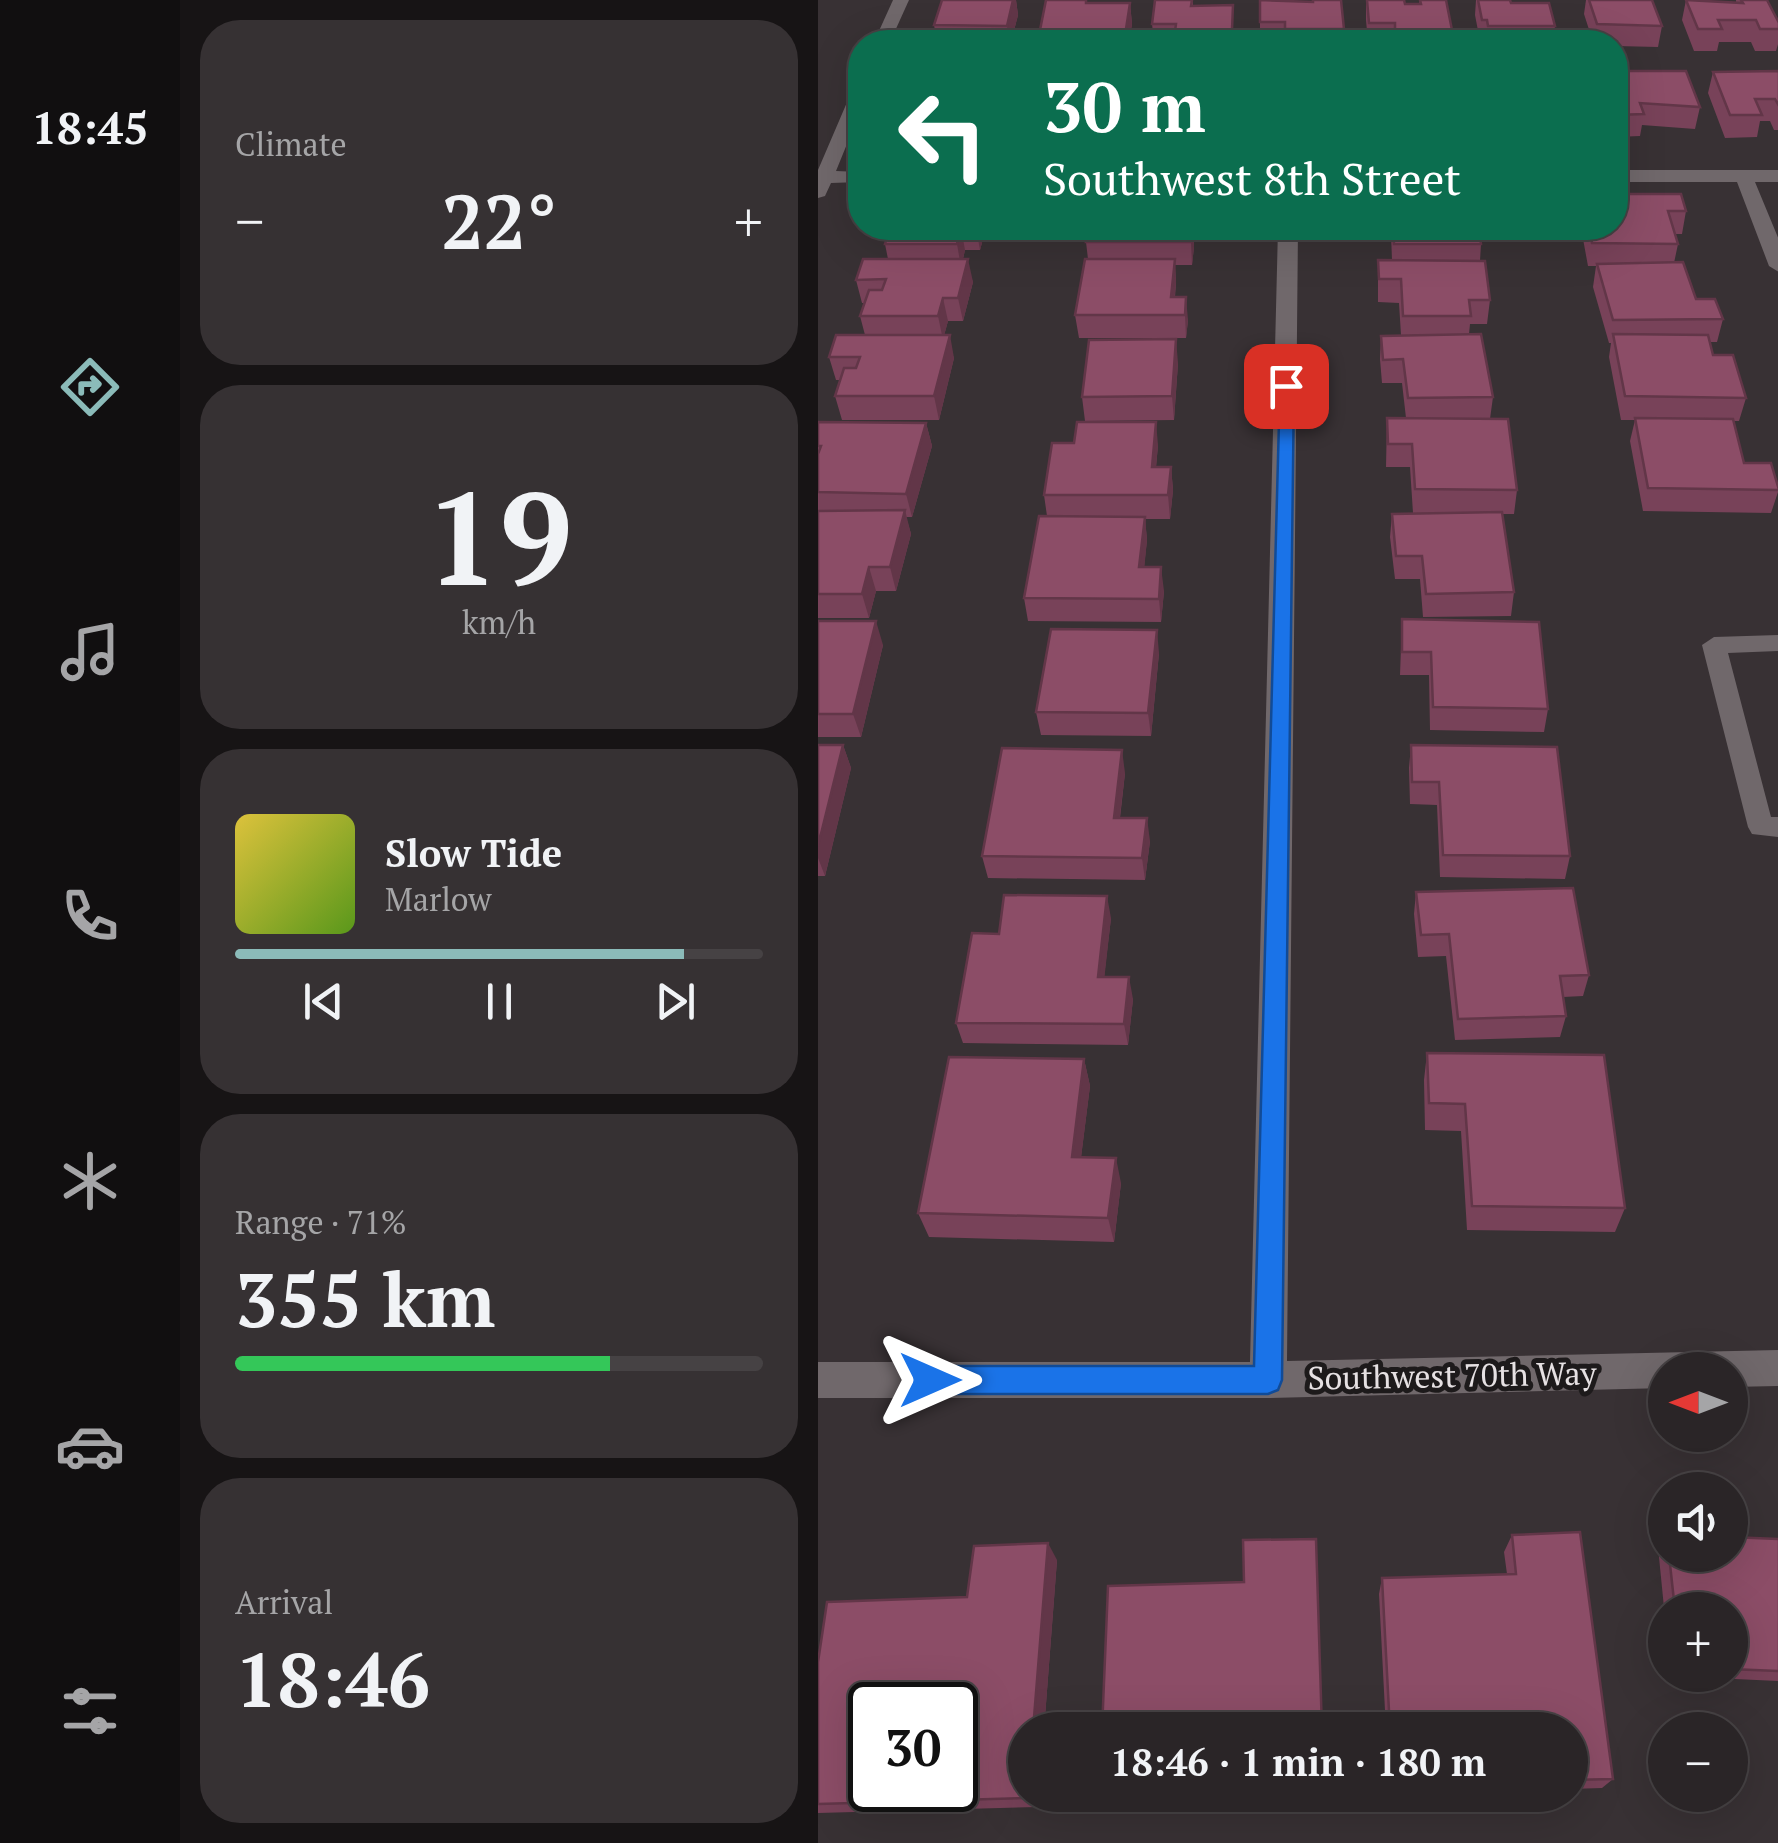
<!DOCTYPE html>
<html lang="en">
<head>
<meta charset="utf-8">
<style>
	body { margin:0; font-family:"PT Serif",serif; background:#363133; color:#f1f3f6; height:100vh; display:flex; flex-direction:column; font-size:38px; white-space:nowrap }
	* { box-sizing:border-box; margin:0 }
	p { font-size:32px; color:#a5a5a7 }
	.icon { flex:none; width:55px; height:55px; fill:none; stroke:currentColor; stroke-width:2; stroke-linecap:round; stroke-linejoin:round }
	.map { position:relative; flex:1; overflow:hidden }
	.details { display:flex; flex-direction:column; gap:20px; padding:20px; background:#171415; width:638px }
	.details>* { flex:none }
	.hud { position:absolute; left:30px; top:30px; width:780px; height:210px; border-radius:40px; box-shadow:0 10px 40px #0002,0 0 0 2px #464244; background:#0b6e4f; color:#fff; overflow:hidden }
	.needle { width:65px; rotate:270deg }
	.controls { position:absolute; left:830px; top:1352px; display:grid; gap:20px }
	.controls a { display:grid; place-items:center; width:100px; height:100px; border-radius:50%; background:#2a2527; box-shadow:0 10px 40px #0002,0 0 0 2px #464244; font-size:50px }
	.speed { position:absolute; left:30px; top:1682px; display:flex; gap:20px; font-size:50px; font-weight:700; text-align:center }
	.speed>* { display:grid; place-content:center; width:130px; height:130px; border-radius:50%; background:#2a2527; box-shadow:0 10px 40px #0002,0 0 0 2px #464244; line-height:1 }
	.speed .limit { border:5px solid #111; border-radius:15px; background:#fff; color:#111 }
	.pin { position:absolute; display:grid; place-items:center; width:85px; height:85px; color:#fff; margin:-42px; border-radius:20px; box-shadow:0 5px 15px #0006 }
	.me { position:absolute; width:110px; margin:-55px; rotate:90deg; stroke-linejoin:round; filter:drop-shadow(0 0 8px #0008) }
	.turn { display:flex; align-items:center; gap:35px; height:210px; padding:0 30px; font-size:45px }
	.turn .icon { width:130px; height:130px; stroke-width:2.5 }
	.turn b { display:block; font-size:70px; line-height:85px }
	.big { font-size:75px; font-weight:700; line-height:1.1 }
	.details .tile { flex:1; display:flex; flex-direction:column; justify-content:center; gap:15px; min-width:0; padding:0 35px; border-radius:40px; background:#363133 }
	.details .dial { align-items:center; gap:0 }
	.dial b { font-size:130px; line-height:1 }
	.song { display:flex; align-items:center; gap:30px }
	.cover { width:120px; height:120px; border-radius:15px; background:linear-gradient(135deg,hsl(50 70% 55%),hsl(90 70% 35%)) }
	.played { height:10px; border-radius:5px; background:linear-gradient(90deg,#8bbbb9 85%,#464244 85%) }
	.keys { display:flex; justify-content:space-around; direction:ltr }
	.heat { display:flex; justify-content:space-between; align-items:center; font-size:55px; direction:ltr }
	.charge { height:15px; border-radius:8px; background:linear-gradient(90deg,#34c759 71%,#464244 0) }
	.trip { position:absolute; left:190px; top:1712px; width:580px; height:100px; border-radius:50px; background:#2a2527; box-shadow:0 10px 40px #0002,0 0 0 2px #464244; font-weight:700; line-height:100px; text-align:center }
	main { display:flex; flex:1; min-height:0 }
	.menu { display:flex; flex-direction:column; width:180px; justify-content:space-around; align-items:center; background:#110f10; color:#a5a5a7 }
	.menu .icon { width:70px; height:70px }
	.menu .on { color:#8bbbb9 }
	.menu b { font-size:45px; color:#f1f3f6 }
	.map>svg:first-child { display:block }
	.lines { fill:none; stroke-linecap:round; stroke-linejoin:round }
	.lane { fill:#70686b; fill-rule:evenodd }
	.street { fill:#70686b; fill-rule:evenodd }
	.wall { fill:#784259 }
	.shaded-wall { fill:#623648 }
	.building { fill:#8c4d67; stroke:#623648; stroke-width:2.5; fill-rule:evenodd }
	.route { fill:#1a73e8; stroke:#114b97; stroke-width:2.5 }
	.labels { text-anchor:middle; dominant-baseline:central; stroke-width:10; stroke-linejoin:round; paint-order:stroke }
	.near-street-label { font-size:32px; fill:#e6e1e3; stroke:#1d1a1b }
</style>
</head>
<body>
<main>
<nav class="menu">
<b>18:45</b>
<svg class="icon on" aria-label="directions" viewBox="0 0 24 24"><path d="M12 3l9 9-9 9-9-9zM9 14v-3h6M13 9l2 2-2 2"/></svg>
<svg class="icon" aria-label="music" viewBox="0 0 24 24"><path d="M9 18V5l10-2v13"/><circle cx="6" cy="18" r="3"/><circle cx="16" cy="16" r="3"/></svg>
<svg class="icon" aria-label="phone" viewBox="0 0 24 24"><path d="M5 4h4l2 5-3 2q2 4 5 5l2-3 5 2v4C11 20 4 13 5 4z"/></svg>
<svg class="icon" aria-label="climate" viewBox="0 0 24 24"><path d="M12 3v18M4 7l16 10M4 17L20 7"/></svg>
<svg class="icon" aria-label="car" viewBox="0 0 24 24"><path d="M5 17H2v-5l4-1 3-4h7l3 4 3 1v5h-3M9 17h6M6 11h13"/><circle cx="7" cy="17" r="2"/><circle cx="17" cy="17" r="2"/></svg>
<svg class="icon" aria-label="filters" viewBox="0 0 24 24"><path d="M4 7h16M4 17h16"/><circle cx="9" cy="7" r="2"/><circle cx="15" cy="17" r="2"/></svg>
</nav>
<section class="details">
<div class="tile"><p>Climate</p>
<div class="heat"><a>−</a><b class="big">22°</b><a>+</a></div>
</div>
<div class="tile dial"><b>19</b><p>km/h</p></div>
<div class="tile">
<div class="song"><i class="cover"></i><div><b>Slow Tide</b><p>Marlow</p></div></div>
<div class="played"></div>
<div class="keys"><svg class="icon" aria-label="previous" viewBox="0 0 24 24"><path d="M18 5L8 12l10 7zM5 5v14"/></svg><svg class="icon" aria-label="pause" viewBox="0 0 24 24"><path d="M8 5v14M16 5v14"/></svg><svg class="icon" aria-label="next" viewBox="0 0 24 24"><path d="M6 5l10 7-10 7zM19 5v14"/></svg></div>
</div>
<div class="tile"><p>Range · 71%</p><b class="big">355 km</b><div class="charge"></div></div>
<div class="tile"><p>Arrival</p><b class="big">18:46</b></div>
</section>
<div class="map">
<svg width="961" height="1843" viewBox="0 0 961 1843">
	<rect width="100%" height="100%" fill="#383134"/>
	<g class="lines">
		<!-- lane -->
		<path class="lane" d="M961,635V651L910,653L953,817H961V837L934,834L930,827L884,645L896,637Z"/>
		<!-- street -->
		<g class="street">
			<path d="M75,0H91L72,42H56Z"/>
			<path d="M42,88V112L18,171L42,172V182L13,183L7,196L0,198V170L33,93Z"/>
			<path d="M798,170H961V182H937L961,240V272L951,266L919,182H798Z"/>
			<path d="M460,228H480L469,1361L961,1350V1386L912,1387V1370H848V1388L450,1398H0V1362H432Z"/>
		</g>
	</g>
	<!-- wall -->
	<g class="wall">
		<path d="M124,0H198L200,15L193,42H119L116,25Z"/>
		<path d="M269,0V3H312L314,24L311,42H223L222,30Z"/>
		<path d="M337,0H375V6L415,5V42H336L334,24Z"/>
		<path d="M442,0L526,29L525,42H442Z"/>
		<path d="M548,0L587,4H601V0H628L634,30L633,42H550L548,20Z"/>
		<path d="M658,0H692L693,3L737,26L735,42L662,41L657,15Z"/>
		<path d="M768,0H834L844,26L840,47L798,46V42H775L766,14Z"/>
		<path d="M868,0L918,2V0H949L961,23V41L958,51H937L933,42H901L899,51H876L864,20Z"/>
		<path d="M798,71L882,107L877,129L824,125L822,136L798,137Z"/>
		<path d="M961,71V130H956L952,121H942L939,137L907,138L890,93L895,72Z"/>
		<path d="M863,194L868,211L864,234H857L860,244L856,263L878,299L905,319L899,342H892L895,355L928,398L921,421H915L926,463L961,489L953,513L825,511L812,441L817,420H803L791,357L793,343H791L775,287L778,266H770L763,228H798Z"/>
		<path d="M65,228H168L162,250H147L145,259L155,282L145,321H130L126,335L136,358L121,420H24L17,396L22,380H18L11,357L47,335L42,316L47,303H44L38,280L70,259L67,244L70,234H66Z"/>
		<path d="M375,228L376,247L374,265H357L358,282L357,297L370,320L368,338H261L257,315L270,259L268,242Z"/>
		<path d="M552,228H661L663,244L662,261L672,300L669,324H652L651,334L675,397L672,419L699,490L696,514H684L696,592L693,616L605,617L602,579H577L572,537L574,514L595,513L592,467H568L569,418H588L584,383H564L562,359L563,336L583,335L581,303L560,302V260H574L573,234H552Z"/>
		<path d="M360,363L356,420L267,421L264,397Z"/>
		<path d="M0,422L108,423L114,446L94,517H88L93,534L78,591H58L51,618H0Z"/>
		<path d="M340,445L338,467H353L355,490L352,519H327L329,540L326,567L346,591L343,622L210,621L206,598L229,516L226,495Z"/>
		<path d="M584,619L730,709L726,732L612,730L611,675H582Z"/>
		<path d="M0,621L65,645L43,737H0Z"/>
		<path d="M341,653L333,736L223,735L218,712Z"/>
		<path d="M0,745H25L33,768L7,876H0Z"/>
		<path d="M593,745L752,856L747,879L622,877L619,805L592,804L591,768Z"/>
		<path d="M307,773L302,818L332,841L327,880L170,878L164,856Z"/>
		<path d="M598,892L771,975L765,996L745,997L748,1016L742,1037L637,1040L628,956L600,957L596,914Z"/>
		<path d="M293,918L286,977L315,999L310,1045L145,1043L138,1023L181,934Z"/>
		<path d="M609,1053L807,1208L797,1232L649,1230L643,1131L607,1130L606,1080Z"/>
		<path d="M266,1059L272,1086L263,1157L303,1183L296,1242L111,1237L100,1213Z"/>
		<path d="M694,1535L795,1779L784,1788L752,1789V1730H568L561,1594L564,1578L689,1574L686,1552Z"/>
		<path d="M848,1536V1555H912L961,1539V1681L852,1676L912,1675V1610H848V1628L840,1547Z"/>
		<path d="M239,1560L226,1730H208L220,1807L0,1813V1662Z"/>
		<path d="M356,1795H414L357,1797Z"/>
	</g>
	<!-- shaded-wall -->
	<g class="shaded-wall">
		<path d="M195,0H198L200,15L193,42H191L189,26Z"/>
		<path d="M312,3L314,24L311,42H309L308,29Z"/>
		<path d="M143,228L147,250L143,267L139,244Z"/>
		<path d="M158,228H168L162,250Z"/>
		<path d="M375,228L376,247L374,265L373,242Z"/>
		<path d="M150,259L155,282L145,321L140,298Z"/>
		<path d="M357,259L358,282L355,315L353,297Z"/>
		<path d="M368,297L370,320L368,338L367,315Z"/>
		<path d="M125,298L130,321L125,340L120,316Z"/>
		<path d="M132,335L136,358L121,420L116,396Z"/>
		<path d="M358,339L360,363L356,420L354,396Z"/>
		<path d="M338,422L340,445L336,490L334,467Z"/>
		<path d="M108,423L114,446L94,517L88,494Z"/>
		<path d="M353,467L355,490L352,519L350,495Z"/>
		<path d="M87,510L93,534L78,591L72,567Z"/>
		<path d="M327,517L329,540L324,591L321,567Z"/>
		<path d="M51,567L58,591L51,618L44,594Z"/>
		<path d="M343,567L346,591L343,622L341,599Z"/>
		<path d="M58,621L65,645L43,737L35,714Z"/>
		<path d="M339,630L341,653L333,736L330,713Z"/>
		<path d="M25,745L33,768L7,876L0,858V846Z"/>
		<path d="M304,750L307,773L299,841L296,818Z"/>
		<path d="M329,818L332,841L327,880L324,858Z"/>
		<path d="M289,896L293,918L284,999L280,977Z"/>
		<path d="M311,977L315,999L310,1045L306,1024Z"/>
		<path d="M266,1059L272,1086L260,1182L254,1157Z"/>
		<path d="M298,1158L303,1183L296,1242L290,1218Z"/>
		<path d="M230,1543L239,1560L226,1730H215Z"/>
		<path d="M210,1795H221L220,1807L210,1798Z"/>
	</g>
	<!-- building -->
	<g class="building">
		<path d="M124,0H195L189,26L116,25Z"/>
		<path d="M228,0H268V3H312L308,29L222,30Z"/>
		<path d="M337,0H374L373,6L415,5L414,30L357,31L358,24H334Z"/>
		<path d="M442,0L495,2V0H523L526,29H467V22H442Z"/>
		<path d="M549,0H586L587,4H603L602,0H628L634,30H577V23H551Z"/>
		<path d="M660,0H692L693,3H731L737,26H670L669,20H664Z"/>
		<path d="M771,0H834L844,26L779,24Z"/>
		<path d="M868,0L925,3L923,0H949L961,23V29H942L938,20H900L904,29H880Z"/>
		<path d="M798,71H868L882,107L822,103L826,114L798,115Z"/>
		<path d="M961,71V106L957,99H937L944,115H912L895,72Z"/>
		<path d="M798,194H863L868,211H850L860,244L774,243L771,228H798Z"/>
		<path d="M72,228H142L139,244H67Z"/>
		<path d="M271,228H374L373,242H268Z"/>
		<path d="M575,228H661L663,244H576Z"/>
		<path d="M45,259H150L140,298H125L120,316H42L51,290H64L68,279L38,280Z"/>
		<path d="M267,259H357L353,297H368L367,315H257Z"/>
		<path d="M560,260L667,261L672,300H651L653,316H585L583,279H561Z"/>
		<path d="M865,262L878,299H897L905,319L795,320L779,264Z"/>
		<path d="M663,334L675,397L590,398L585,359L565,360L563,336Z"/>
		<path d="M795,334L890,335L895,355H915L928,398L807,396Z"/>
		<path d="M18,335H132L116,396H17L26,368H38L42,357H11Z"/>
		<path d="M358,339L354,396L264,397L271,340Z"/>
		<path d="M569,418L690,419L699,490L597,489L594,444H570Z"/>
		<path d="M817,418L915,419L926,463H953L961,490L830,488Z"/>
		<path d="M0,422L108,423L88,494L0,492V454L3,446H0Z"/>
		<path d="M259,422H338L334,467H353L350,495H226L234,443H256Z"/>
		<path d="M87,510L72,567H51L44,594H0V511Z"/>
		<path d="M684,512L696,592L608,594L604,556H578L574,514Z"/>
		<path d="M221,516L327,517L321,567H343L341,599L206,598Z"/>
		<path d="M584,619L721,622L730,709L615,707L613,652H584Z"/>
		<path d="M0,621H58L35,714H0Z"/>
		<path d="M233,629L339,630L330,713L218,712Z"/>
		<path d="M0,745H25L0,846Z"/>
		<path d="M593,745L739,747L752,856L625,855L621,782H594Z"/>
		<path d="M184,748L304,750L296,818H329L324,858L164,856Z"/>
		<path d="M755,888L771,975L742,976L748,1016L640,1019L631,934L603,935L598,892Z"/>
		<path d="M186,895L289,896L280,977H311L306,1024L138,1023L154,933L181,934Z"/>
		<path d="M609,1053L786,1055L807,1208L654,1206L647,1104L611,1103Z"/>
		<path d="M131,1057L266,1059L254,1157L298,1158L290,1218L100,1213Z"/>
		<path d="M762,1532L795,1779L752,1780V1730H572L564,1578L698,1574L694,1535Z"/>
		<path d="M912,1537L961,1539V1671L912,1669V1610H857L851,1555H912Z"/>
		<path d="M498,1539L504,1730H284L290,1586L426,1582L425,1540Z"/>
		<path d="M230,1543L215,1730H208V1795H210V1798L0,1804V1662L9,1602L149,1597L156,1546ZM52,1705H138V1790H52Z"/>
	</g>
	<!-- route -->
	<path class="route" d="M462,383L476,386L464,1380L460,1390L450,1394H112L103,1390L98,1380L103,1370L112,1366H436Z"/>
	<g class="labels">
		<!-- near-street labels -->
		<g class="near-street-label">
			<text transform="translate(634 1375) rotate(-1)">Southwest 70th Way</text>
		</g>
	</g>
</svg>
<div class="controls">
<a><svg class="needle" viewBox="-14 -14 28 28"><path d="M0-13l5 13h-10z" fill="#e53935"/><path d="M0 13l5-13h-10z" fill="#a5a5a7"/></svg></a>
<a><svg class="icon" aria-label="sound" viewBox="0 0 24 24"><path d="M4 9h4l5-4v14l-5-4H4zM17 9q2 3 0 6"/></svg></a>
<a>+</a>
<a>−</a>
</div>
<div class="speed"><div class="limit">30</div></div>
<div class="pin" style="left:468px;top:386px;background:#d93025"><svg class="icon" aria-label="arrive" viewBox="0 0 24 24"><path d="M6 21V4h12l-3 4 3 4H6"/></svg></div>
<svg class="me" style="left:112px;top:1380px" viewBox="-20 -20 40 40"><path d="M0-17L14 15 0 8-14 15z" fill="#1a73e8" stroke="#fff" stroke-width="4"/></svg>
<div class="trip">18:46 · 1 min · 180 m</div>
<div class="hud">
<div class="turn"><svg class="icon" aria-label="left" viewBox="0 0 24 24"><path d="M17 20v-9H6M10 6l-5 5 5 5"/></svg><div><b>30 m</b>Southwest 8th Street</div></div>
</div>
</div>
</main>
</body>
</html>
